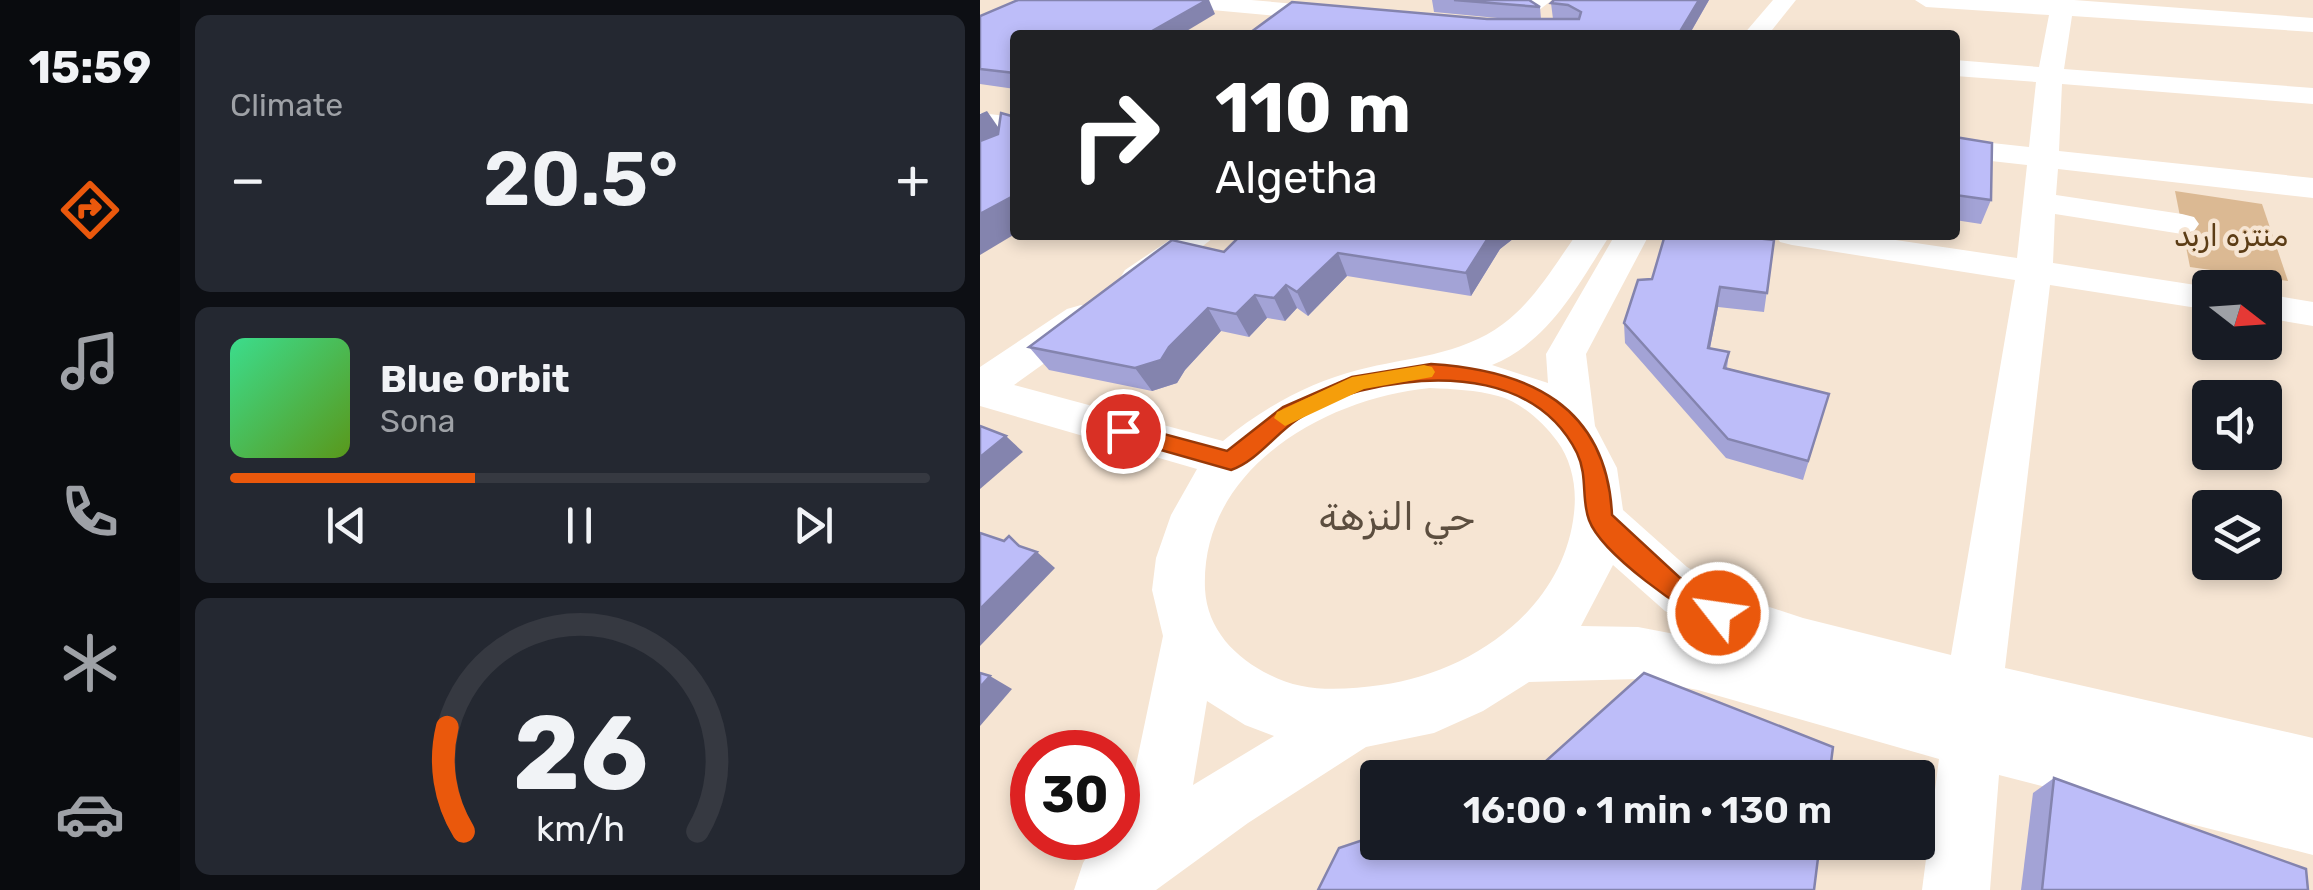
<!DOCTYPE html>
<html lang="en">
<head>
<meta charset="utf-8">
<style>
	body { margin:0; font-family:Rubik,Vazirmatn,sans-serif; background:#242831; color:#f1f3f6; height:100vh; display:flex; flex-direction:column; font-size:38px; white-space:nowrap }
	* { box-sizing:border-box; margin:0 }
	p { font-size:32px; color:#9ea1a6 }
	.icon { flex:none; width:55px; height:55px; fill:none; stroke:currentColor; stroke-width:2; stroke-linecap:round; stroke-linejoin:round }
	.map { position:relative; flex:1; overflow:hidden }
	.panel { display:flex; flex-direction:column; gap:15px; padding:15px; background:#0d0f14; width:800px }
	.panel>* { flex:none }
	.banner { position:absolute; left:30px; top:30px; width:950px; height:210px; border-radius:10px; box-shadow:0 5px 15px #0003; background:#202124; color:#fff; overflow:hidden }
	.needle { width:65px; rotate:107deg }
	.controls { position:absolute; left:1212px; top:270px; display:grid; gap:20px }
	.controls a { display:grid; place-items:center; width:90px; height:90px; border-radius:10px; background:#171b24; box-shadow:0 5px 15px #0003; font-size:50px }
	.speed { position:absolute; left:30px; top:730px; display:flex; gap:20px; font-size:50px; font-weight:700; text-align:center }
	.speed>* { display:grid; place-content:center; width:130px; height:130px; border-radius:50%; background:#171b24; box-shadow:0 5px 15px #0003; line-height:1 }
	.speed .limit { border:15px solid #d22; background:#fff; color:#111 }
	.pin { position:absolute; display:grid; place-items:center; width:85px; height:85px; color:#fff; margin:-42px; border:5px solid #fff; border-radius:50%; box-shadow:0 2px 10px #0007 }
	.me { position:absolute; width:110px; margin:-55px; rotate:300deg; stroke-linejoin:round; filter:drop-shadow(0 0 8px #0008) }
	.turn { display:flex; align-items:center; gap:35px; height:210px; padding:0 40px; font-size:45px }
	.turn .icon { width:130px; height:130px; stroke-width:2.5 }
	.turn b { display:block; font-size:70px; line-height:85px }
	.big { font-size:75px; font-weight:600; line-height:1.1 }
	.panel .card { flex:1; display:flex; flex-direction:column; justify-content:center; gap:15px; min-width:0; padding:0 35px; border-radius:15px; background:#242831 }
	.panel .dial { align-items:center; gap:0 }
	.dial svg { height:260px; overflow:visible; fill:none; stroke:#363941; stroke-width:7; stroke-linecap:round; text-anchor:middle }
	.dial text { fill:#f1f3f6; stroke:none }
	.song { display:flex; align-items:center; gap:30px }
	.cover { width:120px; height:120px; border-radius:15px; background:linear-gradient(135deg,hsl(150 70% 55%),hsl(90 70% 35%)) }
	.played { height:10px; border-radius:5px; background:linear-gradient(90deg,#ea580c 35%,#363941 35%) }
	.keys { display:flex; justify-content:space-around; direction:ltr }
	.heat { display:flex; justify-content:space-between; align-items:center; font-size:55px; direction:ltr }
	.trip { position:absolute; left:380px; top:760px; width:575px; height:100px; border-radius:10px; background:#171b24; box-shadow:0 5px 15px #0003; font-weight:600; line-height:100px; text-align:center }
	main { display:flex; flex:1; min-height:0 }
	.tab-bar { display:flex; flex-direction:column; width:180px; justify-content:space-around; align-items:center; background:#090b0e; color:#9ea1a6 }
	.tab-bar .icon { width:70px; height:70px }
	.tab-bar .current { color:#ea580c }
	.tab-bar b { font-size:45px; color:#f1f3f6 }
	.map>svg:first-child { display:block }
	.green { fill:#dbb993 }
	.lines { fill:none; stroke-linecap:round; stroke-linejoin:round }
	.street { fill:#fff; fill-rule:evenodd }
	.wall { fill:#a3a3d6 }
	.shaded-wall { fill:#8484ae }
	.building { fill:#bdbdf9; stroke:#8484ae; stroke-width:2.5 }
	.route { fill:#ea580c; stroke:#983908; stroke-width:2.5 }
	.slow { fill:#f59e0b }
	.labels { text-anchor:middle; dominant-baseline:central; stroke-width:9; stroke-linejoin:round; paint-order:stroke }
	.far-park-label { font-size:30px; fill:#5c3d16; stroke:#f6e5d3 }
	.neighbourhood-label { font-size:38px; fill:#5c4e3f; stroke:#f6e5d3 }
</style>
</head>
<body>
<main>
<nav class="tab-bar">
<b>15:59</b>
<svg class="icon current" aria-label="directions" viewBox="0 0 24 24"><path d="M12 3l9 9-9 9-9-9zM9 14v-3h6M13 9l2 2-2 2"/></svg>
<svg class="icon" aria-label="music" viewBox="0 0 24 24"><path d="M9 18V5l10-2v13"/><circle cx="6" cy="18" r="3"/><circle cx="16" cy="16" r="3"/></svg>
<svg class="icon" aria-label="phone" viewBox="0 0 24 24"><path d="M5 4h4l2 5-3 2q2 4 5 5l2-3 5 2v4C11 20 4 13 5 4z"/></svg>
<svg class="icon" aria-label="climate" viewBox="0 0 24 24"><path d="M12 3v18M4 7l16 10M4 17L20 7"/></svg>
<svg class="icon" aria-label="car" viewBox="0 0 24 24"><path d="M5 17H2v-5l4-1 3-4h7l3 4 3 1v5h-3M9 17h6M6 11h13"/><circle cx="7" cy="17" r="2"/><circle cx="17" cy="17" r="2"/></svg>
</nav>
<section class="panel">
<div class="card"><p>Climate</p>
<div class="heat"><a>−</a><b class="big">20.5°</b><a>+</a></div>
</div>
<div class="card">
<div class="song"><i class="cover"></i><div><b>Blue Orbit</b><p>Sona</p></div></div>
<div class="played"></div>
<div class="keys"><svg class="icon" aria-label="previous" viewBox="0 0 24 24"><path d="M18 5L8 12l10 7zM5 5v14"/></svg><svg class="icon" aria-label="pause" viewBox="0 0 24 24"><path d="M8 5v14M16 5v14"/></svg><svg class="icon" aria-label="next" viewBox="0 0 24 24"><path d="M6 5l10 7-10 7zM19 5v14"/></svg></div>
</div>
<div class="card dial"><svg viewBox="0 0 100 80">
<path d="M14 69A42 42 0 1 1 86 69"/>
<path d="M14 69A42 42 0 0 1 9 37" stroke="#ea580c"/>
<text x="50" y="56" font-size="32" font-weight="700">26</text>
<text x="50" y="72" font-size="11">km/h</text>
</svg></div>
</section>
<div class="map">
<svg width="1333" height="890" viewBox="0 0 1333 890">
	<rect width="100%" height="100%" fill="#f6e5d3"/>
	<!-- green -->
	<path class="green" d="M1195,191L1282,204L1308,281L1210,267Z"/>
	<g class="lines">
		<!-- street -->
		<g class="street">
			<path d="M188,0H271L361,8L372,15L361,22L199,7Z"/>
			<path d="M547,0H572L527,35H500Z"/>
			<path d="M793,0H816L788,35H763Z"/>
			<path d="M935,0H1094L1333,18V32L1092,16L1084,69L1333,88V104L1082,84L1079,151L1333,178V198L1078,169L1076,195L1202,214L1214,217L1219,224L1214,231L1202,234L1075,214L1073,263L1235,288H1230V310L1070,285L1025,668L1333,738V855L1019,775L1010,890H942L959,759L718,690L658,679L549,682L503,711L454,733L386,747L268,823L176,890H94L103,863L118,838H138V801L155,770L183,636L172,590L176,558L191,515L217,469L0,406V367L87,309L101,305L115,309L120,318L115,327L34,385L243,441C283,408 328,383 378,370C428,357 480,356 523,324C554,301 574,266 596,235H630C598,285 570,341 512,365L568,383L566,354L635,235H669L606,354L615,426L637,468L643,510L707,567L756,596L823,618L971,655L1035,280L812,245L800,242L795,235H882L1037,258L1047,165L975,157V139L1049,147L1056,82L975,76V60L1059,67L1069,15L946,7ZM450,388C473,389 496,390 518,396C541,402 563,422 577,441C592,461 597,488 594,513C584,609 491,673 401,685C363,690 324,693 290,675C255,658 227,629 225,589C220,468 346,398 450,388ZM633,565L685,611L752,645L658,627L601,626ZM227,701L265,725L294,736L213,785Z"/>
			<path d="M0,113L35,117V135L0,129Z"/>
			<path d="M197,235H237L171,286L158,289L145,286L140,278L145,270Z"/>
			<path d="M1285,294L1333,302V326L1285,318Z"/>
		</g>
	</g>
	<!-- wall -->
	<g class="wall">
		<path d="M452,0H549L560,7L561,19H573L571,3L574,0H729L709,35L507,19H528L454,12Z"/>
		<path d="M235,14L35,35V89L0,84V16Z"/>
		<path d="M975,137L1011,200L1001,224L975,220Z"/>
		<path d="M261,235H538L520,249L491,296L367,276L328,316L317,308L305,321L287,318L269,337L241,331L205,370L197,383L172,391L69,370L49,347L244,252Z"/>
		<path d="M794,240L784,312L738,307L730,348L749,352L747,368L849,394L823,480L746,458L645,343L644,323L672,279Z"/>
		<path d="M1074,778L1328,890H1041L1053,793Z"/>
	</g>
	<!-- shaded-wall -->
	<g class="shaded-wall">
		<path d="M227,0H229L235,14L200,35H165Z"/>
		<path d="M719,0H729L709,35H698Z"/>
		<path d="M7,111L25,137L0,148V114Z"/>
		<path d="M35,195V234L0,255V214Z"/>
		<path d="M510,235H538L520,249L491,296L486,273Z"/>
		<path d="M358,253L367,276L328,316L317,292Z"/>
		<path d="M306,285L317,308L305,321L294,298Z"/>
		<path d="M740,287L738,307L726,368L728,348Z"/>
		<path d="M275,295L287,318L269,337L256,314Z"/>
		<path d="M228,308L241,331L205,370L197,383L172,391L155,368L189,347Z"/>
		<path d="M26,436L43,452L0,489V457Z"/>
		<path d="M29,536L52,556L57,552L75,568L0,646V609Z"/>
		<path d="M10,676L32,689L0,726V687Z"/>
	</g>
	<!-- building -->
	<g class="building">
		<path d="M38,0H227L165,35H35V73L0,69V16Z"/>
		<path d="M474,0H549L560,7Z"/>
		<path d="M574,0H719L698,35H267L312,2L507,19H599L601,12L588,5L571,3Z"/>
		<path d="M21,113L35,117V195L0,214V141L18,134Z"/>
		<path d="M975,137L1012,143L1011,200L975,195Z"/>
		<path d="M261,235H510L486,273L358,253L317,292L306,285L294,298L275,295L256,314L228,308L189,347L181,360L155,368L49,347L192,240L244,252Z"/>
		<path d="M685,235H747L794,240L787,293L740,287L728,348L749,352L744,368L849,394L828,461L748,439L644,323L658,280L672,279Z"/>
		<path d="M0,426L26,436L0,457Z"/>
		<path d="M0,533L24,541L29,536L39,546L57,552L0,609Z"/>
		<path d="M0,673L10,676L0,687Z"/>
		<path d="M664,673L853,747L849,778H547Z"/>
		<path d="M1074,778L1326,869L1328,890H1062Z"/>
		<path d="M398,835V842H840L834,890H338L359,848Z"/>
	</g>
	<!-- route -->
	<path class="route" d="M451,364C549,370 627,406 632,515L699,577L747,604L751,613L747,622L738,626C705,614 621,553 609,520C601,499 608,476 597,453C558,375 462,372 388,389C366,393 336,407 318,419C295,434 277,461 251,470L135,437L132,431L143,423L247,451L303,407L372,377Z"/>
	<!-- slow -->
	<path class="slow" d="M444,365L452,367L455,372L452,377L384,389L305,426L294,418L297,412L372,377Z"/>
	<g class="labels">
		<!-- far-park labels -->
		<g class="far-park-label">
			<text x="1251" y="236">منتزه اربد</text>
		</g>
		<!-- neighbourhood labels -->
		<g class="neighbourhood-label">
			<text x="417" y="517">حي النزهة</text>
		</g>
	</g>
</svg>
<div class="controls">
<a><svg class="needle" viewBox="-14 -14 28 28"><path d="M0-13l5 13h-10z" fill="#e53935"/><path d="M0 13l5-13h-10z" fill="#9ea1a6"/></svg></a>
<a><svg class="icon" aria-label="sound" viewBox="0 0 24 24"><path d="M4 9h4l5-4v14l-5-4H4zM17 9q2 3 0 6"/></svg></a>
<a><svg class="icon" aria-label="layers" viewBox="0 0 24 24"><path d="M12 4l9 5-9 5-9-5zM3 14l9 5 9-5"/></svg></a>
</div>
<div class="speed"><div class="limit">30</div></div>
<div class="pin" style="left:143px;top:431px;background:#d93025"><svg class="icon" aria-label="arrive" viewBox="0 0 24 24"><path d="M6 21V4h12l-3 4 3 4H6"/></svg></div>
<svg class="me" style="left:738px;top:613px" viewBox="-20 -20 40 40"><circle r="17" fill="#ea580c" stroke="#fff" stroke-width="3"/><path d="M0-11L8 9 0 5-8 9z" fill="#fff"/></svg>
<div class="trip">16:00 · 1 min · 130 m</div>
<div class="banner">
<div class="turn"><svg class="icon" aria-label="right" viewBox="0 0 24 24"><path d="M7 20v-9h11M14 6l5 5-5 5"/></svg><div><b>110 m</b>Algetha</div></div>
</div>
</div>
</main>
</body>
</html>
